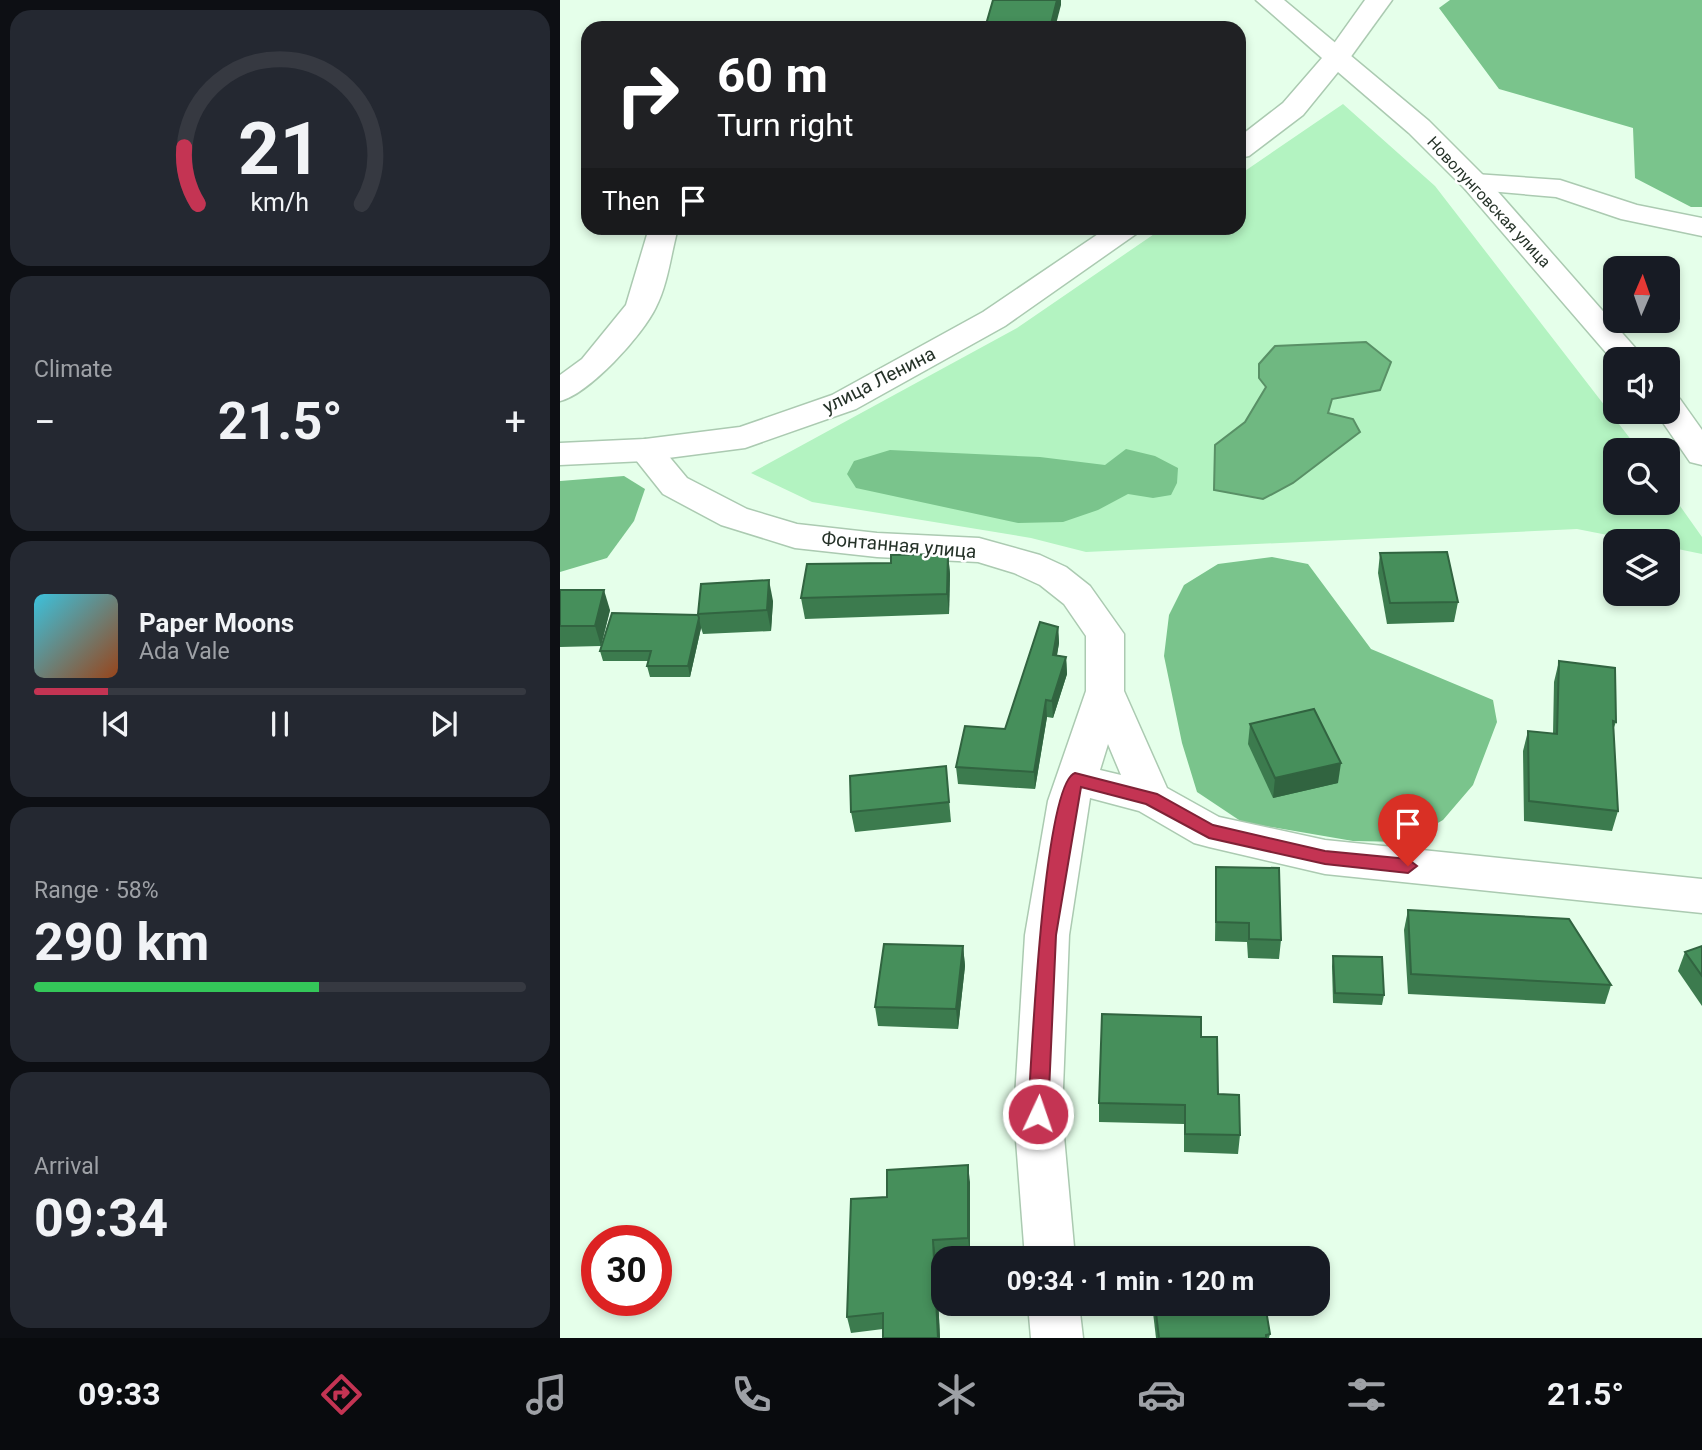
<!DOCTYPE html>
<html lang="en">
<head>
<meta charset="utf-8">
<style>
	body { margin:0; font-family:Roboto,sans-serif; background:#242831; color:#f1f3f6; height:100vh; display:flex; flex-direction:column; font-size:26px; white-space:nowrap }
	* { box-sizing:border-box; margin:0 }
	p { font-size:23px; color:#9ea1a6 }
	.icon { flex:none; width:38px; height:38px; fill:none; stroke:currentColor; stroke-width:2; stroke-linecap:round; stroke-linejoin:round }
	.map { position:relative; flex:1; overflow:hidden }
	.side { display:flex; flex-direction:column; gap:10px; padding:10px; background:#0d0f14; width:560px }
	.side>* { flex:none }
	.guide { position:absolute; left:21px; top:21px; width:665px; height:214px; border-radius:21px; box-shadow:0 4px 10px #0003; background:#202124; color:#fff; overflow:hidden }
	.needle { width:46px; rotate:2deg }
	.tools { position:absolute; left:1043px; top:256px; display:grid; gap:14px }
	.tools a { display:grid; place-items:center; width:77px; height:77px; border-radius:14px; background:#171b24; box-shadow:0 4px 10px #0003; font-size:35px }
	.speed { position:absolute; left:21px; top:1225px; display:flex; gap:14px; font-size:35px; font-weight:700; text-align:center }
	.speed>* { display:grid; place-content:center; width:91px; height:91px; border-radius:50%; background:#171b24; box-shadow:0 4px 10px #0003; line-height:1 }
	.speed .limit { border:10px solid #d22; background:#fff; color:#111 }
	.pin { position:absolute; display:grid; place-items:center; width:60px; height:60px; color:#fff; margin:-72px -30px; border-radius:50% 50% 50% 0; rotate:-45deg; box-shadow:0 0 7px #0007 }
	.pin .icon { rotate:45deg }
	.me { position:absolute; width:77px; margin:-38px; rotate:3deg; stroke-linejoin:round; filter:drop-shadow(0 0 5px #0008) }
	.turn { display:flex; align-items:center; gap:24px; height:147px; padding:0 21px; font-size:32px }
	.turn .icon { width:91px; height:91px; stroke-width:2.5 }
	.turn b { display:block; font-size:49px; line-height:60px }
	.then { display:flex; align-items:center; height:66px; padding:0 21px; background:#0003; gap:14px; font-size:26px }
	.big { font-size:52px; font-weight:700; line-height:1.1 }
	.side .card { flex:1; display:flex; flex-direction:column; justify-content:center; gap:10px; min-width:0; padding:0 24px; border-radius:21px; background:#242831 }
	.side .dial { align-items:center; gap:0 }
	.dial svg { height:182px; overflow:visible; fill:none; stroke:#363941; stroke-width:7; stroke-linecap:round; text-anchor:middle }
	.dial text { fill:#f1f3f6; stroke:none }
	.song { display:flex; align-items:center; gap:21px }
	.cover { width:84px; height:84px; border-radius:10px; background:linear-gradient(135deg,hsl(190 70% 55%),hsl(20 70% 35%)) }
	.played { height:7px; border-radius:4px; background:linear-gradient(90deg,#c43453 15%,#363941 15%) }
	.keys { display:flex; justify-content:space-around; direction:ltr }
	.heat { display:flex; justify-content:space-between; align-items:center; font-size:38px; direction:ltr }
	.charge { height:10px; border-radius:5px; background:linear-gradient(90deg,#34c759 58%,#363941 0) }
	.trip { position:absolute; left:371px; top:1246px; width:399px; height:70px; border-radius:21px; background:#171b24; box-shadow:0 4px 10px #0003; font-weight:700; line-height:70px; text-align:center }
	.menu { display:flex; height:112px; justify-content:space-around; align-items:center; background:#090b0e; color:#9ea1a6 }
	.menu .icon { width:49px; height:49px }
	.menu .selected { color:#c43453 }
	.menu b { font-size:32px; color:#f1f3f6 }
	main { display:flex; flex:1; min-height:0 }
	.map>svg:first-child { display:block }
	.green { fill:#b3f3c1 }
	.forest { fill:#7ac48c }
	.water { fill:#6fb881; stroke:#599066; stroke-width:2 }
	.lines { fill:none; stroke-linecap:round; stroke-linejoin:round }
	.street-casing { stroke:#abcab1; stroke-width:3 }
	.secondary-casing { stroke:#abcab1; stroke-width:3 }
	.street { fill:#fff; fill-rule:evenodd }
	.secondary { fill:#fff; fill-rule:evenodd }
	.wall { fill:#3c7b4e }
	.shaded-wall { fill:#316440 }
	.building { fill:#468f5b; stroke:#316440; stroke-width:2 }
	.route { fill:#c43453; stroke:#7f2236; stroke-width:2 }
	.labels { text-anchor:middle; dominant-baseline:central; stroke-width:5; stroke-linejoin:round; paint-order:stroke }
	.far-street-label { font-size:16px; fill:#253228; stroke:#fff }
	.street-label { font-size:19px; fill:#253228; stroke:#fff }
</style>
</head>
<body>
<main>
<section class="side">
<div class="card dial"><svg viewBox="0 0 100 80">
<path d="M14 69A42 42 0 1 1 86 69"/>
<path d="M14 69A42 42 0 0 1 8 44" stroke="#c43453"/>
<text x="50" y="56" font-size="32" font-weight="700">21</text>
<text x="50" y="72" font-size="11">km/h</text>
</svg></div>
<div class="card"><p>Climate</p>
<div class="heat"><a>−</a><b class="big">21.5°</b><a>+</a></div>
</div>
<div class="card">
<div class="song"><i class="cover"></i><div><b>Paper Moons</b><p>Ada Vale</p></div></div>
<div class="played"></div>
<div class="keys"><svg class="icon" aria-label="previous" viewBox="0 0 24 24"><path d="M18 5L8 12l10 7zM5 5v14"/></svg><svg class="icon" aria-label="pause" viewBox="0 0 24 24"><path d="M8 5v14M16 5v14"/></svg><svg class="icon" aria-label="next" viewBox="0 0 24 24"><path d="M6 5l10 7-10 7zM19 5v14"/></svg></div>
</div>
<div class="card"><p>Range · 58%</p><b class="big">290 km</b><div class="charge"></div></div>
<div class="card"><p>Arrival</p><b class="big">09:34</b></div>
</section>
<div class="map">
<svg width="1142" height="1338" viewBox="0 0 1142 1338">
	<rect width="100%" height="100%" fill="#e5ffea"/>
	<!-- green -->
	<path class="green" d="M783,104L875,186L1079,450H1055V502H1108V489L1142,537V554L1108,547V541H1078L1017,529L526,552L471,538L252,502L191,473L457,328L603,228H679V175Z"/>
	<!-- forest -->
	<g class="forest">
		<path d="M890,0H1142V207H1131L1075,178L1073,128L939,89L879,8Z"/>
		<path d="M566,449L595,456L618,468L617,483L611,495L593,498L568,494L538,510L503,522L458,523L296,488L287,474L294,461L330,450L480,457L545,465Z"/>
		<path d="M64,476L85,489L74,521L47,558L0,572V481Z"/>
		<path d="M712,557L748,564L811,649L933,700L937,722L913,785L883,820L845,842L793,841L682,822L637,792L622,743L604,656L609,615L624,585L658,564Z"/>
	</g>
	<!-- water -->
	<path class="water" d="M806,342L831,362L820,390L772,399L768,413L793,419L800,432L733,483L703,499L654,490L655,445L685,422L706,387L699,378V364L715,346Z"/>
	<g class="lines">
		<!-- street casing -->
		<g class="street-casing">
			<g id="street">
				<path d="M805,0H832L787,62H769L765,56Z"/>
				<path d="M915,174L1000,180L1077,205L1142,218V236L1061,219L996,197L905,189L901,183L905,177Z"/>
				<path d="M89,228H118C111,253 108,284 96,307C83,335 29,394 0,401V375L22,359L66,305Z"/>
				<path d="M85,439L97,442L127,478L187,509L237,524L317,533L419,538L480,555L506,567L530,586L564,634V691L607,788L659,817L765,840L1142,879V913L765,874L649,847L634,843L579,811L530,798L509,935L502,1114L515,1258H465L454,1114L465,935L488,801L526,691V636L504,604L480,585L454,573L418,562L317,557L235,548L161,525L103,494L68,450L73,442ZM548,744L561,775L540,770Z"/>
				<path d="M468,1304H519L523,1338H471Z"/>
			</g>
		</g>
		<!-- secondary casing -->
		<g class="secondary-casing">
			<g id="secondary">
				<path d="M696,0H724L869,121L925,177L1085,359H1055V363L905,189L849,133L778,72L743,115L689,156L679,158V137L723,103L762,58Z"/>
				<path d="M547,228H581L576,234L445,326L296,409L185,448L85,461L0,465V443L85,439L180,427L272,395L423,312Z"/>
				<path d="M1108,396L1120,399L1142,430V465L1130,462L1095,411H1108Z"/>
			</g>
		</g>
		<!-- street -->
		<use href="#street" class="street"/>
		<!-- secondary -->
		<use href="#secondary" class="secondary"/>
	</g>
	<!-- wall -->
	<g class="wall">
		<path d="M820,553L898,602L894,622L827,624L818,573Z"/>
		<path d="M388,554L390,574L389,614L245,619L241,598Z"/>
		<path d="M141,584L213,601L211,631L143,634L141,628L130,677H90L87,666L88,661H43L40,651L138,615Z"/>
		<path d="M0,590L50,610L41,646L0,647Z"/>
		<path d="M498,627L499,643L497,655L506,657L507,674L493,718L487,717L475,789L398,784L396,767L445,729Z"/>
		<path d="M999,661L1056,722L1053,730L1058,811L1052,831L964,821L963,751L968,731L993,734L994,682Z"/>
		<path d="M690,724L778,783L713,798L688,744Z"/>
		<path d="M386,766L391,822L295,832L291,812Z"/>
		<path d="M656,867L721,940L719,959L688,958L687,942L655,941Z"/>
		<path d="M848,910L1051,985L1045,1004L848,994L844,930Z"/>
		<path d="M403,946L405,966L398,1029L318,1026L315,1007Z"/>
		<path d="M1142,946V1006L1118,971L1125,952Z"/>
		<path d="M773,956L824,995L822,1005L773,1003L772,966Z"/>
		<path d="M641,1037L658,1094L680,1135L678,1154L624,1152V1124L539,1122V1103Z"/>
		<path d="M410,1182V1255L376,1257L380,1338H323V1329L291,1333L287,1317L327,1197Z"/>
		<path d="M592,1304H705L710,1334L709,1338H596Z"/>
	</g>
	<!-- shaded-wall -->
	<g class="shaded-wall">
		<path d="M497,0H501V5L495,28H490Z"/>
		<path d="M388,554L390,574L389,614L387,594Z"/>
		<path d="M209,580L213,601L211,631L207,610Z"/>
		<path d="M44,590L50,610L41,646L35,626Z"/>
		<path d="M139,618L141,628L130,677L128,666Z"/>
		<path d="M498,627L499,643L494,672L493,655Z"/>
		<path d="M506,657L507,674L493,718L492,701Z"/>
		<path d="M486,700L487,717L475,789L474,772Z"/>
		<path d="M781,763L778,783L713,798L715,778Z"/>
		<path d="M403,946L405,966L398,1029L396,1009Z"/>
		<path d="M408,1165L410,1182V1255L408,1238Z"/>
		<path d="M373,1240L376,1257L380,1338H378Z"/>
	</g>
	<!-- building -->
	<g class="building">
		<path d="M433,0H497L490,28H425Z"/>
		<path d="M887,552L898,602L830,603L820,553Z"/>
		<path d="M388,554L387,594L241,598L247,564L331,563V555Z"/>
		<path d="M209,580L207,610L138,614L141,584Z"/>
		<path d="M0,590H44L35,626H0Z"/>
		<path d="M52,613L138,615L139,618L128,666H87L91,651H40Z"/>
		<path d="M480,622L498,627L493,655L506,657L492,701L486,700L474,772L396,767L405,726L445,729Z"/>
		<path d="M999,661L1055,668L1056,722L1053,721L1058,811L969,801L968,731L997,734Z"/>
		<path d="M754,709L781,763L715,778L690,724Z"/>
		<path d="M386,766L389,802L291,812L290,776Z"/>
		<path d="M656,867L719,868L721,940L689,939V923L656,922Z"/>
		<path d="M848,910L1009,919L1051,985L851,974Z"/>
		<path d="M324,944L403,946L396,1009L315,1007Z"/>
		<path d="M1142,946V976L1125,952Z"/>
		<path d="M773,956L822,957L824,995L775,993Z"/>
		<path d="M542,1014L641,1017V1037H657L658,1094L679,1095L680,1135L625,1134V1105L539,1103Z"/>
		<path d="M408,1165V1238L373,1240L378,1338H323V1313L287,1317L291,1199L327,1197V1170Z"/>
		<path d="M595,1304H705L710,1334L706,1335V1338H599Z"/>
	</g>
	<!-- route -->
	<path class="route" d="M515,773L597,794L653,825L765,851L848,859L857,866L848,873L765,864L649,838L586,804L521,787L496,935L488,1114L485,1120L478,1122L471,1120L468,1114C471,1070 483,783 515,773Z"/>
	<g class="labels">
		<!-- far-street labels -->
		<g class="far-street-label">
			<text transform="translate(929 202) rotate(47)">Новолунговская улица</text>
		</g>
		<!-- street labels -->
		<g class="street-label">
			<text transform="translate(319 380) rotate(-27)">улица Ленина</text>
			<text transform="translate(339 545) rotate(5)">Фонтанная улица</text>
		</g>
	</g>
</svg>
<div class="tools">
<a><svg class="needle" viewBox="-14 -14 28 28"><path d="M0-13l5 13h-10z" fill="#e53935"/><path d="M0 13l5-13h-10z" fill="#9ea1a6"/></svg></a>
<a><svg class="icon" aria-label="sound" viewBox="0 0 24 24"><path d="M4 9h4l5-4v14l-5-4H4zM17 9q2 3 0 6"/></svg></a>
<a><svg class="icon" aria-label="search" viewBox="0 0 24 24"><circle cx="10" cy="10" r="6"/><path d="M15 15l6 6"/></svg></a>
<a><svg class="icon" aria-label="layers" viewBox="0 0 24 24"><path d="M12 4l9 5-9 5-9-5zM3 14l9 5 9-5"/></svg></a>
</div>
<div class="speed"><div class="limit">30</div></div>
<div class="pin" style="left:848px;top:866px;background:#d93025"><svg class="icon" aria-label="arrive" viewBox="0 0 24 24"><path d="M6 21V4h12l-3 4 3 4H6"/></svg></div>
<svg class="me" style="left:478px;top:1114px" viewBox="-20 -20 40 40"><circle r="17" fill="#c43453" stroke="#fff" stroke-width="3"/><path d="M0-11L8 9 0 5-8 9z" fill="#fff"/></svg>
<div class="trip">09:34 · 1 min · 120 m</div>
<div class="guide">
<div class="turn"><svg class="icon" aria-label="right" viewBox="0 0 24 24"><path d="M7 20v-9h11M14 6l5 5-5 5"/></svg><div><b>60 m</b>Turn right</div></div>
<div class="then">Then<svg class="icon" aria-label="arrive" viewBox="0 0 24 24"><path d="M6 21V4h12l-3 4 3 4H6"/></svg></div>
</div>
</div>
</main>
<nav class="menu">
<b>09:33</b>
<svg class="icon selected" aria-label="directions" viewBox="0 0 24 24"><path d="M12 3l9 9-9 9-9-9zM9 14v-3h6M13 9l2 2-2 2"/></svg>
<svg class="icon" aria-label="music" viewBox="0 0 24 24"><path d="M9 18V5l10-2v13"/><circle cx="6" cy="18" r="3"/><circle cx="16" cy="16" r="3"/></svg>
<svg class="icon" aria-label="phone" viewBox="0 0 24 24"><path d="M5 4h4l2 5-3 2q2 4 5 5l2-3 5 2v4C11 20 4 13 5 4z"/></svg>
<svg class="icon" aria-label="climate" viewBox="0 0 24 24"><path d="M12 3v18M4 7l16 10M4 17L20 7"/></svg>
<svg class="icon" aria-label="car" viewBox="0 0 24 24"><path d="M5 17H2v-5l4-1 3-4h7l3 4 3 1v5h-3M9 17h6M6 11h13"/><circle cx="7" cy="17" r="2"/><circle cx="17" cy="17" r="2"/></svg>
<svg class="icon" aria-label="filters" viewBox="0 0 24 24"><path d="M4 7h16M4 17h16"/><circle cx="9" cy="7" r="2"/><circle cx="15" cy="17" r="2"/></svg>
<b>21.5°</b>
</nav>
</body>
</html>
